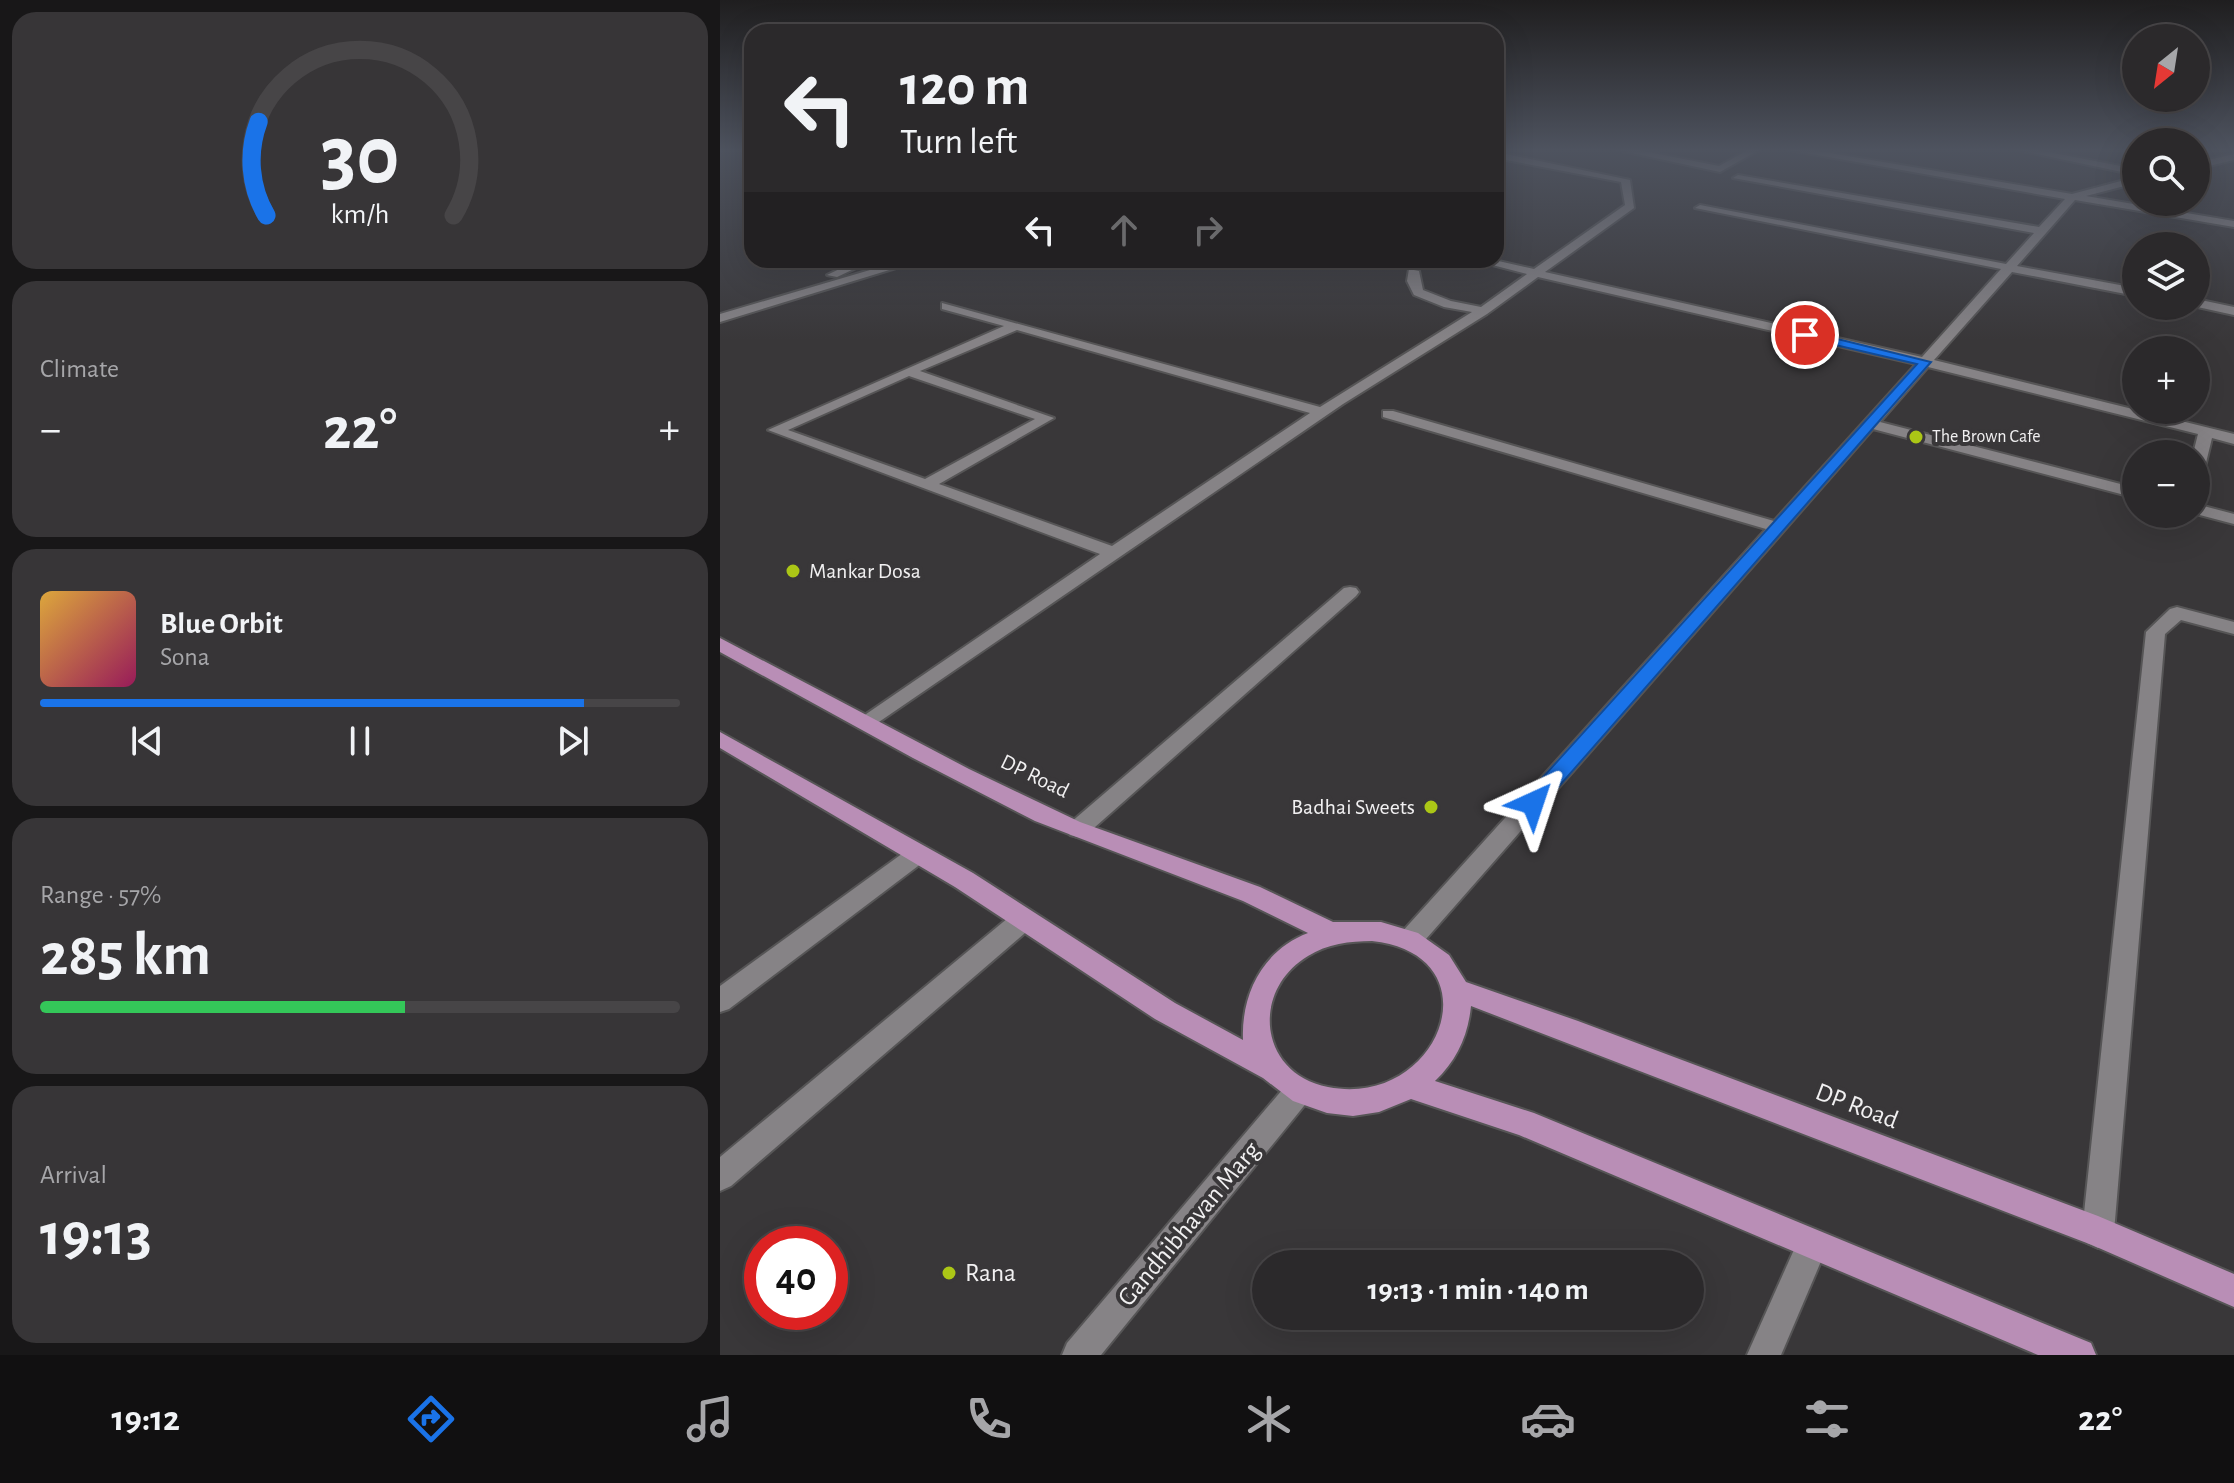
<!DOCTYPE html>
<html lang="en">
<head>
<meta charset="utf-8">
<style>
	body { margin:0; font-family:"Alegreya Sans",sans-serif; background:#373537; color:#f1f3f6; height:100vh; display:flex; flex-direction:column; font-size:30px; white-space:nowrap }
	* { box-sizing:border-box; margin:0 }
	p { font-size:26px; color:#a6a6a9 }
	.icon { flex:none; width:44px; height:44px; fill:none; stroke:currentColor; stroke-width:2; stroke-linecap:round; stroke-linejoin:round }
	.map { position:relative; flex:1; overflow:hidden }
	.details { display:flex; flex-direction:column; gap:12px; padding:12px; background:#181718; width:720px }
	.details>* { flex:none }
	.hud { position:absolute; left:24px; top:24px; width:760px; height:244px; border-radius:24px; box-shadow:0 8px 32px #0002,0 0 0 2px #474547; background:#2b292b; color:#f1f3f6; overflow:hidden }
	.needle { width:52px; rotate:210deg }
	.tools { position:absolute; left:1402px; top:24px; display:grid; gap:16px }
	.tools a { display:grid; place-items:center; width:88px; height:88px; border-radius:50%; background:#2b292b; box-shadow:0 8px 32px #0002,0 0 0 2px #474547; font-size:40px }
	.speed { position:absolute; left:24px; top:1226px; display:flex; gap:16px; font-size:40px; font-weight:700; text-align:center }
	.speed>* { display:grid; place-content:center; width:104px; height:104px; border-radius:50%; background:#2b292b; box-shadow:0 8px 32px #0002,0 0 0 2px #474547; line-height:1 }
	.speed .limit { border:12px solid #d22; background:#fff; color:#111 }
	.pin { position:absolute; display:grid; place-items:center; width:68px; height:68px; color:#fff; margin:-34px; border:4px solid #fff; border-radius:50%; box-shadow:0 2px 8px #0007 }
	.me { position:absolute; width:88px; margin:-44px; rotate:42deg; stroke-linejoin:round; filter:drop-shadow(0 0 6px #0008) }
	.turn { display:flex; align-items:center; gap:28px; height:168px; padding:0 24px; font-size:36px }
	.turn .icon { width:104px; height:104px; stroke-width:2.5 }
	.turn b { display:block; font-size:56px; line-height:68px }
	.lanes { display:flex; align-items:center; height:76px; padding:0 24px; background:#0003; justify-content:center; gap:40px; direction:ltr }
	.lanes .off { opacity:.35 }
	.big { font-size:60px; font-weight:700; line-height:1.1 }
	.details .tile { flex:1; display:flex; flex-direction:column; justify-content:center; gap:12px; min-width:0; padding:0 28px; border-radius:24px; background:#373537 }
	.details .dial { align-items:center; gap:0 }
	.dial svg { height:208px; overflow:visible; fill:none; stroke:#474547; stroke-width:7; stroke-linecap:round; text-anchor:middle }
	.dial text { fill:#f1f3f6; stroke:none }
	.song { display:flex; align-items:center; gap:24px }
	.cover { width:96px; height:96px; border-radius:12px; background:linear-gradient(135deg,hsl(40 70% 55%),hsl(330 70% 35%)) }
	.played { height:8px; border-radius:4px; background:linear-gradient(90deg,#1a73e8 85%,#474547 85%) }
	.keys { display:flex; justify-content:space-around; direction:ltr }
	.heat { display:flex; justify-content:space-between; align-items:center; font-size:44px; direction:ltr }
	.charge { height:12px; border-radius:6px; background:linear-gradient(90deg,#34c759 57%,#474547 0) }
	.trip { position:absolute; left:532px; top:1250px; width:452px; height:80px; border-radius:40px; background:#2b292b; box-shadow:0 8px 32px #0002,0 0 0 2px #474547; font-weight:700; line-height:80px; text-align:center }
	.tabs { display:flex; height:128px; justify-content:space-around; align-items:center; background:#111011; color:#a6a6a9 }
	.tabs .icon { width:56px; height:56px }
	.tabs .selected { color:#1a73e8 }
	.tabs b { font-size:36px; color:#f1f3f6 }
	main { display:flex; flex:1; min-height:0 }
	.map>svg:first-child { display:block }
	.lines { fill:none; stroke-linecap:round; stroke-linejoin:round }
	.minor-casing { stroke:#565556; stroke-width:4 }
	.major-casing { stroke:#565556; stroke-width:4 }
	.minor { fill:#868386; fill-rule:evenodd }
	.major { fill:#b98eb6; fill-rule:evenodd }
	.route { fill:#1a73e8; stroke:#114b97; stroke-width:2 }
	.poi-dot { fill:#abc616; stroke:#393739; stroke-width:3 }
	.labels { text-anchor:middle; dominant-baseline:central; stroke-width:8; stroke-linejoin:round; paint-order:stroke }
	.far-poi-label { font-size:18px; fill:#f1f0f1; stroke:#393739; text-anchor:start }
	.poi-label { font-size:22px; fill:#f1f0f1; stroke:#393739; text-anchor:start }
	.street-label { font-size:22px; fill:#f1f0f1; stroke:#393739 }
	.near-street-label { font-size:26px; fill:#f1f0f1; stroke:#393739 }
	.near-poi-label { font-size:26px; fill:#f1f0f1; stroke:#393739; text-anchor:start }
</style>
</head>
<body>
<main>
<section class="details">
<div class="tile dial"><svg viewBox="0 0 100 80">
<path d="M14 69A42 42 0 1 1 86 69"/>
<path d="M14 69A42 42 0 0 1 11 33" stroke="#1a73e8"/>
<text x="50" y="56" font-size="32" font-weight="700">30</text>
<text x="50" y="72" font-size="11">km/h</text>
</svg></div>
<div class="tile"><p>Climate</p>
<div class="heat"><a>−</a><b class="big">22°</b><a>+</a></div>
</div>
<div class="tile">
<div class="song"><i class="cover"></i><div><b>Blue Orbit</b><p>Sona</p></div></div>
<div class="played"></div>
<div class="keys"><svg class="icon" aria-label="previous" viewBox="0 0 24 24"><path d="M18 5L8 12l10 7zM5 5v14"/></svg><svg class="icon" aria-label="pause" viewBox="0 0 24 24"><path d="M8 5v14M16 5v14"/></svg><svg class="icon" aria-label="next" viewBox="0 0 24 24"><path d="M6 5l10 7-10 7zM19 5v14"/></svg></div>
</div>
<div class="tile"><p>Range · 57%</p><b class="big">285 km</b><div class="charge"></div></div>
<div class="tile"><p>Arrival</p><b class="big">19:13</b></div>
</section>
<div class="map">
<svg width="1514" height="1355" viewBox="0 0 1514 1355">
	<rect width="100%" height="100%" fill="#393739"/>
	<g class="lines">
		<!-- minor casing -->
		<g class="minor-casing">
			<g id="minor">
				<path d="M898,150H918L999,166L1028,150H1039L1000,172Z"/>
				<path d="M1069,150H1092L1352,194L1416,177V183L1366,196L1514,221V227L1355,200L1297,266L1416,288V296L1292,272L1214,360L1514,434V444L1492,438L1484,471L1476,476V454H1473L1478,434L1208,367L1160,422L1416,488V498L1153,429L699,947L690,950L681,947L677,940L681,933L1046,529L663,417V411H673L1054,521L1196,364L818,277L767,314L623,404L153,726L146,728L136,721L380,554L48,430L284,326L222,309V303L600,407L752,312L724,307L694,295L687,281L689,269L699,271L703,290L731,301L761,307L807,274L753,260H774L814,269L905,205L901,182L776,158V152L910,180L914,208L825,272L1202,357L1281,269L975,208L980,205L1286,264L1314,233L1013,178L1018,175L1319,227L1345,199ZM297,330L590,413L392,546L219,484L334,418L200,371ZM189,376L315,419L205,479L68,430Z"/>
				<path d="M1298,150H1318L1416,169V175Z"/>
				<path d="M1514,154V160L1476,169V163Z"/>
				<path d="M138,260H153L117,277L107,275Z"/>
				<path d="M184,260H202L0,322V314Z"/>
				<path d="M1476,299L1514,307V315L1473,306H1476Z"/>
				<path d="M1476,504L1514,514V524L1476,514Z"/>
				<path d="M630,587L636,588L639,592L636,596L366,835L358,837L350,835L346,829L350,823L624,588Z"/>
				<path d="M1457,607L1514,622V634L1461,620L1445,634L1394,1232L1389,1243L1378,1248L1367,1243L1362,1232L1426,632L1450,609Z"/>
				<path d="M198,845L206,848L210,854L206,860L9,1009L0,1012V986L190,848Z"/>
				<path d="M303,910L312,913L316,920L312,927L11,1186L0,1191V1157L294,913Z"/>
				<path d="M578,1079L588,1083L592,1092L588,1101L381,1355H342L347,1343L568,1083Z"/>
				<path d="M1092,1229L1103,1234L1108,1245L1061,1355H1027L1081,1234Z"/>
			</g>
		</g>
		<!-- major casing -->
		<g class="major-casing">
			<path id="major" d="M0,638L249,769L360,822L540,887L613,922H661L698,933L729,955L746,982L858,1021L1378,1216L1514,1274V1307L1372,1245L751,1006C748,1036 737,1060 715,1081L814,1113L1371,1343L1376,1355H1318L799,1135L691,1099L659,1112L633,1116L607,1113L573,1101L543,1078L435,1019L235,887L0,748V732L253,873L455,1003L523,1040C521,994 543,950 588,933L523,901L315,821L193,758L0,652ZM652,941C778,955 720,1109 608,1087C539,1074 530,991 588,956C607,944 630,941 652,941Z"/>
		</g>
		<!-- minor -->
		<use href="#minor" class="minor"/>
		<!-- major -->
		<use href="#major" class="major"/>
	</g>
	<!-- sky -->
	<linearGradient id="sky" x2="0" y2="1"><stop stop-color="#1f1e1f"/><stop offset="0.44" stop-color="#4e535f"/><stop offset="1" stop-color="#4e535f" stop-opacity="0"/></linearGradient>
	<rect width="1514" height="340" fill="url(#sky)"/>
	<!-- route -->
	<path class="route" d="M1085,331L1211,362L820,808H805L802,803L805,797L1197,364L1081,337V332Z"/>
	<!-- markers -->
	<g class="poi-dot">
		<circle cx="1196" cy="437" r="8"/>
		<circle cx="73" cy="571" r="8"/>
		<circle cx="711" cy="807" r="8"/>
		<circle cx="229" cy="1273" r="8"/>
	</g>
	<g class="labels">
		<!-- far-poi labels -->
		<g class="far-poi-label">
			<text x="1212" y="437">The Brown Cafe</text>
		</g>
		<!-- poi labels -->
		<g class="poi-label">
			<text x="89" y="571">Mankar Dosa</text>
			<text x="695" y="807" text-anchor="end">Badhai Sweets</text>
		</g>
		<!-- street labels -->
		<g class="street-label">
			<text transform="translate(315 776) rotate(26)">DP Road</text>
		</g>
		<!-- near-street labels -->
		<g class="near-street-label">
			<text transform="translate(1137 1106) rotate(21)">DP Road</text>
			<text transform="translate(469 1224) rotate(-50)">Gandhibhavan Marg</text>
		</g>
		<!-- near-poi labels -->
		<g class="near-poi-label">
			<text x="245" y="1273">Rana</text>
		</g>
	</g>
</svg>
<div class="tools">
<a><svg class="needle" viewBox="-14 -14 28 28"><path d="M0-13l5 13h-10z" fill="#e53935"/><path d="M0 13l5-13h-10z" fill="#a6a6a9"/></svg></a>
<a><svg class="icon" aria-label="search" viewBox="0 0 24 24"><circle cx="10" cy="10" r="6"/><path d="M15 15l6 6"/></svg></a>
<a><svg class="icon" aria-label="layers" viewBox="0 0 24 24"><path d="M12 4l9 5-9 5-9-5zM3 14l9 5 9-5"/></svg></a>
<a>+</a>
<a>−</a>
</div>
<div class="speed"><div class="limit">40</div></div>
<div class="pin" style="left:1085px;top:335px;background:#d93025"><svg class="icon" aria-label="arrive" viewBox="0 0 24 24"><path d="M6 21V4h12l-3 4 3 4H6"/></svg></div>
<svg class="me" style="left:813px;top:803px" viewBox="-20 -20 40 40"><path d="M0-17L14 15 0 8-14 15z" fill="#1a73e8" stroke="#fff" stroke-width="4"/></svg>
<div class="trip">19:13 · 1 min · 140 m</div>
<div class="hud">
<div class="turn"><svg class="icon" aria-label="left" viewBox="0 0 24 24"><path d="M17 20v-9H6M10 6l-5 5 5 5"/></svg><div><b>120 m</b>Turn left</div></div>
<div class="lanes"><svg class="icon" aria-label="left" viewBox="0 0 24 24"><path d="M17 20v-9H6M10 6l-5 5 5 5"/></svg><svg class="icon off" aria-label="ahead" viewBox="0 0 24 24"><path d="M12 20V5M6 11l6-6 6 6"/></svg><svg class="icon off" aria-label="right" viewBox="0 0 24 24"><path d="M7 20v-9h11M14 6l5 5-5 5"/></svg></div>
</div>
</div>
</main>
<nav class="tabs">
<b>19:12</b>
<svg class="icon selected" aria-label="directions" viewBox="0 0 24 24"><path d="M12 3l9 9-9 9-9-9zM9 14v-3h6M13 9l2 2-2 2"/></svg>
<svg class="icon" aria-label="music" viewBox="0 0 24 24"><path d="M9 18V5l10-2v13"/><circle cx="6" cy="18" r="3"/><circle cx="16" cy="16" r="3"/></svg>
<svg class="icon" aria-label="phone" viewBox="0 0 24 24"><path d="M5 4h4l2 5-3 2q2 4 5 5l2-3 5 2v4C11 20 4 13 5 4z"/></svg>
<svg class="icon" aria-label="climate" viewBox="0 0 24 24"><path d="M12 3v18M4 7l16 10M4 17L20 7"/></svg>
<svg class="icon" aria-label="car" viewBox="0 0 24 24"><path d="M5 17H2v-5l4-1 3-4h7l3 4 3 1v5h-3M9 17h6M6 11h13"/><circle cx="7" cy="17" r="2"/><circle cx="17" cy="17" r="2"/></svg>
<svg class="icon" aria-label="filters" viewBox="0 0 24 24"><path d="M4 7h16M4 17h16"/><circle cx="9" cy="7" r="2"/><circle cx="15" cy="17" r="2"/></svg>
<b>22°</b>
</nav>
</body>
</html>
